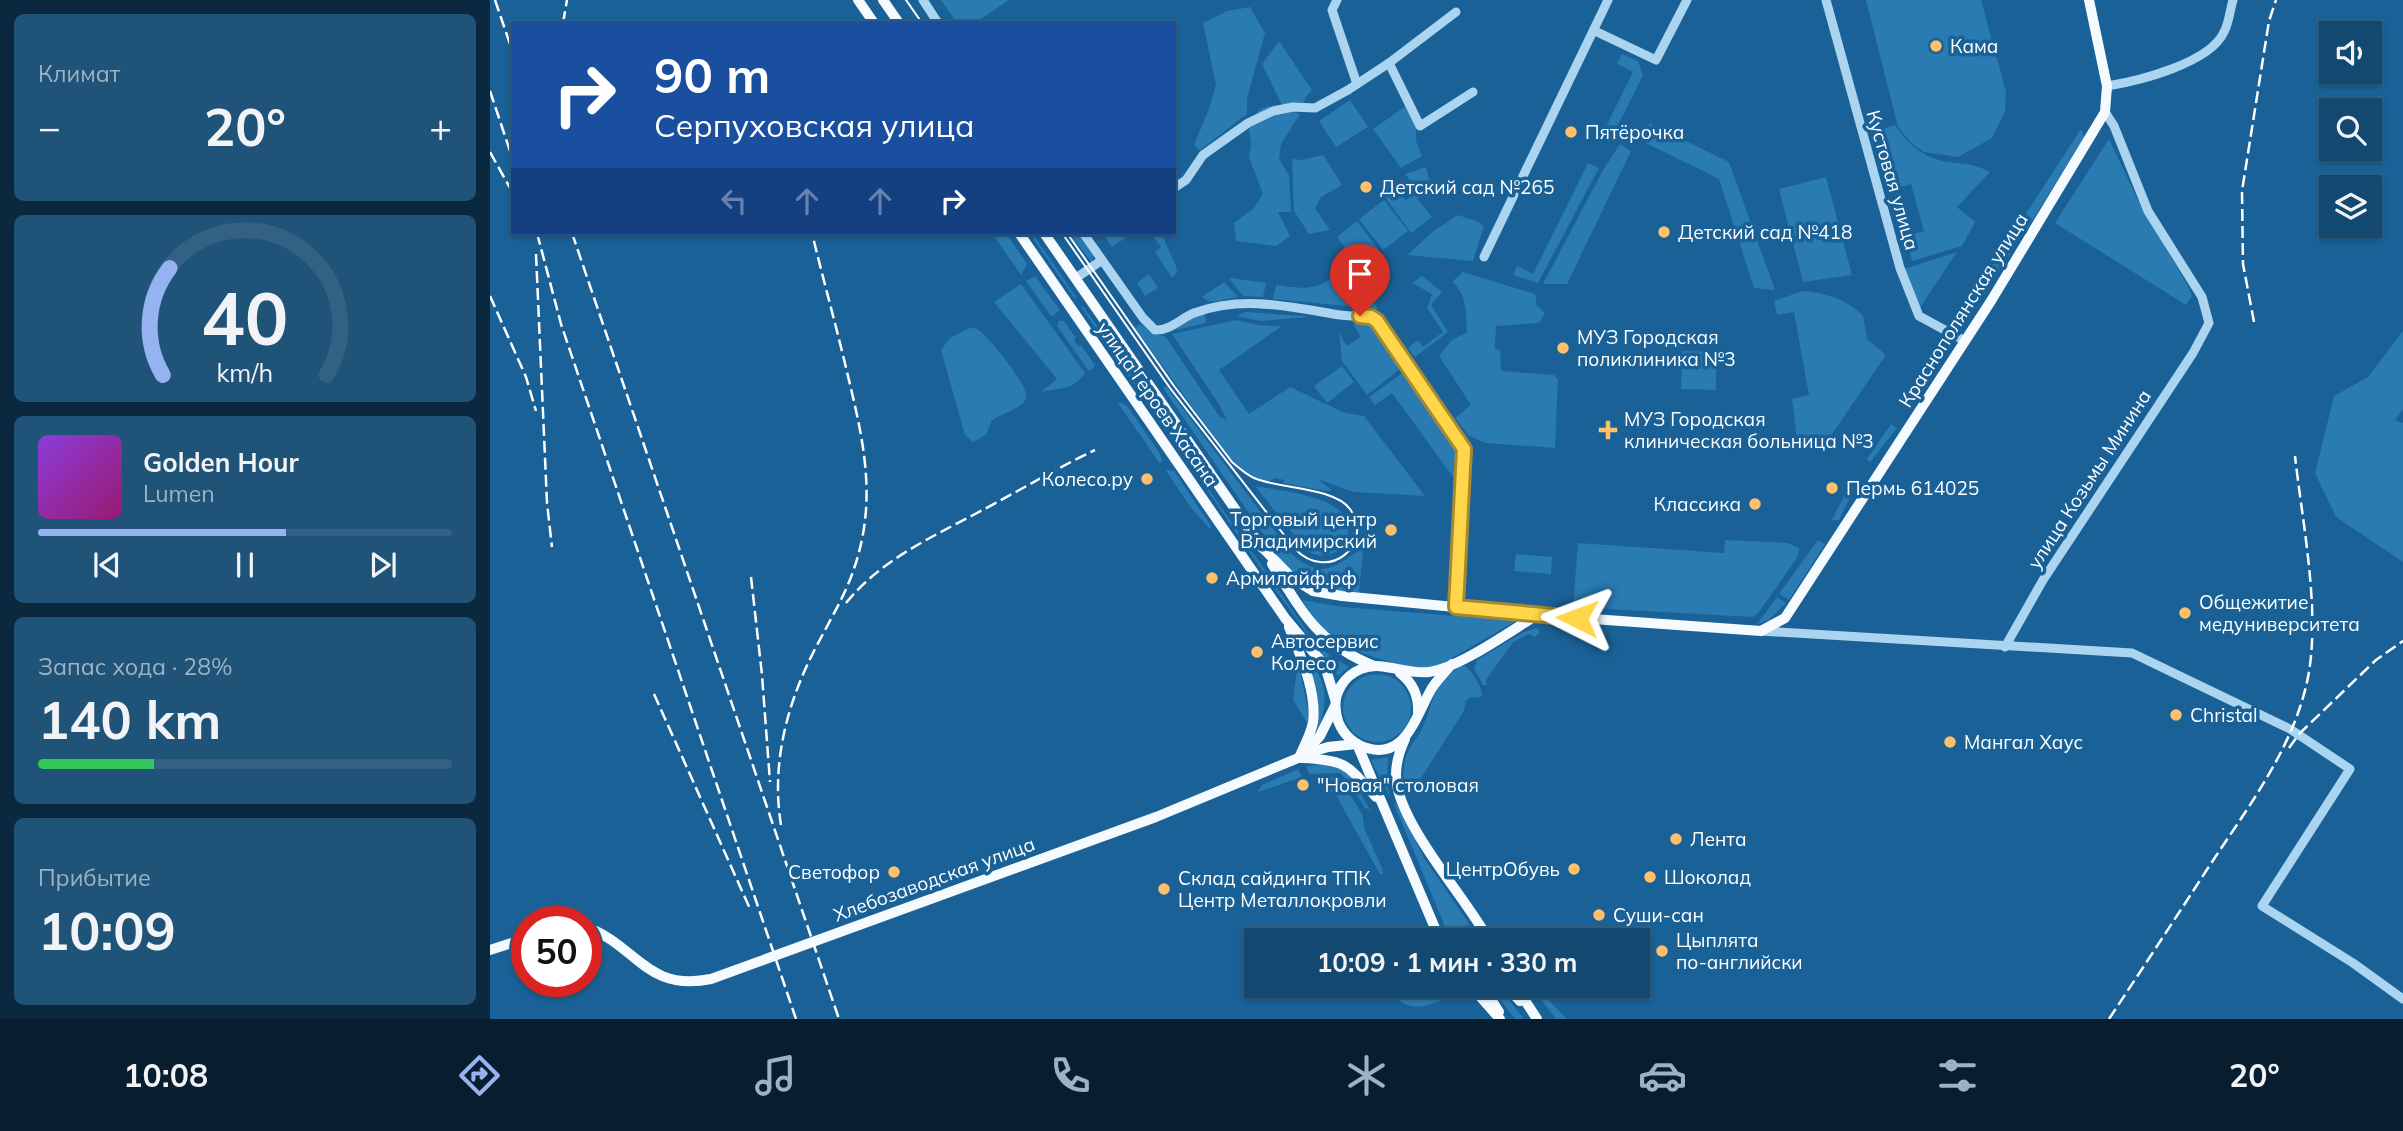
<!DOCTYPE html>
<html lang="ru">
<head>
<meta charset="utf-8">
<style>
	body { margin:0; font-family:Mulish,sans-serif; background:#205378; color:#f1f3f6; height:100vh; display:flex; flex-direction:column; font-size:26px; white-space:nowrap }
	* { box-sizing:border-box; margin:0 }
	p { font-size:23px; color:#9db2c3 }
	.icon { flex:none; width:38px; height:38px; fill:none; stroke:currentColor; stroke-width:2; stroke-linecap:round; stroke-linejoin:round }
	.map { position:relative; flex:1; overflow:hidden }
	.panel { display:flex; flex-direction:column; gap:14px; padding:14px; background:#0a283e; width:490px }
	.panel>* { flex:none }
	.hud { position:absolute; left:21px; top:21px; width:665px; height:214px; border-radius:0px; box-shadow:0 2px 5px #0004,0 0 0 2px #326183; background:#1a4fa0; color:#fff; overflow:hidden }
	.controls { position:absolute; left:1829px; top:21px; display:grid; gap:14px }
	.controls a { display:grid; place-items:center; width:63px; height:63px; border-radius:0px; background:#134970; box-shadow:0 2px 5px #0004,0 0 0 2px #326183; font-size:35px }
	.speed { position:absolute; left:21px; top:906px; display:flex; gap:14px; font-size:35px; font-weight:700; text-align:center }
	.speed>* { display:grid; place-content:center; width:91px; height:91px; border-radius:50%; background:#134970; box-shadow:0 2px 5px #0004,0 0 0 2px #326183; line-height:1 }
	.speed .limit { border:10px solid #d22; background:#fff; color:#111 }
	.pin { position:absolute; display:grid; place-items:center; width:60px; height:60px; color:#fff; margin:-72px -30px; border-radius:50% 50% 50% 0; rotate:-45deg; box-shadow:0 0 7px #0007 }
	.pin .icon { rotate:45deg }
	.me { position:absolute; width:77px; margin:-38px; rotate:273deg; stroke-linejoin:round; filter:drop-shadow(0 0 5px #0008) }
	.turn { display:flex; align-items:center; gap:24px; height:147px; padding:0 28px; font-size:32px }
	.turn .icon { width:91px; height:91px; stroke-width:2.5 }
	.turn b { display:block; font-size:49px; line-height:60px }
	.lanes { display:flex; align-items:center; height:66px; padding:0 28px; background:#0003; justify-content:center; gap:35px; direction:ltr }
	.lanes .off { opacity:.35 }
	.big { font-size:52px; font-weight:700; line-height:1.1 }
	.panel .widget { flex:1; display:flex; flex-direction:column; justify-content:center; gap:10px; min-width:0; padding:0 24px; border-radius:10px; background:#205378 }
	.panel .dial { align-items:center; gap:0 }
	.dial svg { height:182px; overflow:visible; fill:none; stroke:#326183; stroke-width:7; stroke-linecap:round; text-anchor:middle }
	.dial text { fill:#f1f3f6; stroke:none }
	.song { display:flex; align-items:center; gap:21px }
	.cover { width:84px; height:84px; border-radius:10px; background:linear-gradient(135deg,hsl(270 70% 55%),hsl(320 70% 35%)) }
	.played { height:7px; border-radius:4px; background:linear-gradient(90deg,#95b2f1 60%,#326183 60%) }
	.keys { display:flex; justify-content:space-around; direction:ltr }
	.heat { display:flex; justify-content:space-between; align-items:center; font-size:38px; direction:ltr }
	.charge { height:10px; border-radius:5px; background:linear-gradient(90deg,#34c759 28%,#326183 0) }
	.trip { position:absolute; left:754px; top:928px; width:406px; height:70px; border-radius:0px; background:#134970; box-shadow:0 2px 5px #0004,0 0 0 2px #326183; font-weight:700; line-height:70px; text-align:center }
	.tabs { display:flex; height:112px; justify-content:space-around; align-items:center; background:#081d2d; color:#9db2c3 }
	.tabs .icon { width:49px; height:49px }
	.tabs .selected { color:#95b2f1 }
	.tabs b { font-size:32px; color:#f1f3f6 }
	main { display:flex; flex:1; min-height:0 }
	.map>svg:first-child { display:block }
	.green { fill:#297bb2 }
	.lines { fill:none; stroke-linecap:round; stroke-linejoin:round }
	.minor { stroke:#abd4f0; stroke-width:9 }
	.major { stroke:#f5faff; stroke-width:10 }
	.tram { stroke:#fff; stroke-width:2 }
	.rail { stroke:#fff; stroke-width:2.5; stroke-dasharray:12 5; stroke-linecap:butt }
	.route-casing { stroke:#a68a30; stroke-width:18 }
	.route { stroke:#ffd54a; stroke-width:12 }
	.poi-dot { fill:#ffbf6b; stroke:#196196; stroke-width:2.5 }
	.labels { text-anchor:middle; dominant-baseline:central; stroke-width:7; stroke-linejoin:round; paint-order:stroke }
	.poi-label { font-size:19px; fill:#fff; stroke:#196196; text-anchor:start }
	.street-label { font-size:19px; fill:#fff; stroke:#196196 }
</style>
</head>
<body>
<main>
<section class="panel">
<div class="widget"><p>Климат</p>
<div class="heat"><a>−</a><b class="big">20°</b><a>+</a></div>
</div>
<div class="widget dial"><svg viewBox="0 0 100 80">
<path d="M14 69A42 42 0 1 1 86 69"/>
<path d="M14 69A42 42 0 0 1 17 22" stroke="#95b2f1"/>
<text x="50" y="56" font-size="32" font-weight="700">40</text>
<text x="50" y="72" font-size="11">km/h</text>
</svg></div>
<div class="widget">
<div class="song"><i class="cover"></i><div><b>Golden Hour</b><p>Lumen</p></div></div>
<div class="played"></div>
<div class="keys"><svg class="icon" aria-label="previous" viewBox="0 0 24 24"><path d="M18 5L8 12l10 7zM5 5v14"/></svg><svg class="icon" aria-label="pause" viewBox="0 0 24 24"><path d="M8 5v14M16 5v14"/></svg><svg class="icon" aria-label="next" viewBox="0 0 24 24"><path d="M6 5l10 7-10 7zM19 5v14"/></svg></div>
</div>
<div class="widget"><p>Запас хода · 28%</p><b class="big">140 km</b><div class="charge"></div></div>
<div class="widget"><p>Прибытие</p><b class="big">10:09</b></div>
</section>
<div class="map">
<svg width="1913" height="1019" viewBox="0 0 1913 1019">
	<rect width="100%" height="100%" fill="#196196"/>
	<!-- green -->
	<g class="green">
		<path d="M451,0H519L485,23H467Z"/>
		<path d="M1376,0H1491L1516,92L1515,112L1502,138L1468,157L1434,152L1421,143L1408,127Z"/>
		<path d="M760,7L775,33L757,98V114L710,150L704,145L719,109L726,85L713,23L737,11Z"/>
		<path d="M789,41L822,90L815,98L814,103L793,107L772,64Z"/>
		<path d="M1132,54L1148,61L1153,75L1122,137L1113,133L1143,72L1127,64Z"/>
		<path d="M860,100L878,127L846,147L829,121Z"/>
		<path d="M778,106L810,114L791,144L789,159L799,175L801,212H788L800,236L786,246L746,241L744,223L763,209L773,194L759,158L761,143L759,130L769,110Z"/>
		<path d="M916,106L926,127V141L932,156L911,168L883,129Z"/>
		<path d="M1159,123L1239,162L1285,290L1264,288L1229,179L1156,143Z"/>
		<path d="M1405,125C1418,144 1433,158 1457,162C1475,164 1483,163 1500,172L1467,207L1485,222L1472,246L1422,261L1416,236L1434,231L1421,184L1404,189L1385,131Z"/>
		<path d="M1591,129L1594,137L1537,229L1529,237L1522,235Z"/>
		<path d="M1619,139L1648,200L1699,288L1702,296L1696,305L1565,223Z"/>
		<path d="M1130,144L1141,151L1077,284H1053L1113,170Z"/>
		<path d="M833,155L852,185L831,197L825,208L840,230L819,234L804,211L802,159L811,160Z"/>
		<path d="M1098,163L1109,168L1048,283L1023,275L1027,266L1043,274Z"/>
		<path d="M936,167L942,192L927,199L942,217L921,233L895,197L908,191L916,201L921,193L916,186L921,182L915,174Z"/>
		<path d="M1336,177L1362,275L1313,282L1289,189Z"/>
		<path d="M894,200L918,231L893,250L869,219Z"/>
		<path d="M968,215L986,221L994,226L983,261L917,255L945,230Z"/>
		<path d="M867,221L893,256L873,272L847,237Z"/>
		<path d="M502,233H516L537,264L531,275Z"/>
		<path d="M539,233H542L587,298L585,299Z"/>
		<path d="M579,233H587L603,256L602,263Z"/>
		<path d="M612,233H636L638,236L622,247Z"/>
		<path d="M661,233H671L686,266L687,272L682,278L665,252L671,247Z"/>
		<path d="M1518,240L1524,248L1475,325L1467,330L1461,328Z"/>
		<path d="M1467,252L1429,309L1414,269Z"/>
		<path d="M859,267L888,309L783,299L786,285C825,291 827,288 859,267Z"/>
		<path d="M973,272L1045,294L1047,306L1055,313L1049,323L1006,326L1005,349L1010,350L1011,371L1064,375L1068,379L1065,448L995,443L978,435L965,418L981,405L949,356L962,340L977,332C976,313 977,294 962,282Z"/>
		<path d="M659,274L668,288L655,296L647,283Z"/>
		<path d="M545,276L570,310L563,316L560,315L536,281Z"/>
		<path d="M932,276L952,292L941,305L958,332L925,357L918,348L928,340L933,347L953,332L937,308L942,294L922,283Z"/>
		<path d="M741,278L776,283L773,297L753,296L739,279Z"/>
		<path d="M734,282L748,297C734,298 724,307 712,297Z"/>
		<path d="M531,284L595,373C584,390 569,388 551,392L567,379L504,302Z"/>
		<path d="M1313,291C1340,294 1352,298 1373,315L1377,339L1396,355L1340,437L1307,442L1302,399L1319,395L1304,312L1287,315L1284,301Z"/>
		<path d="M593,306L659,399L698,459L821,637L839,655L859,667L848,676L789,595L591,307Z"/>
		<path d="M755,312L814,316L818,317L771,321L746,316Z"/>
		<path d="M715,314L716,323L682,331L703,317Z"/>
		<path d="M747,320L768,325L792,326L729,370L759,414L800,387L855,413L874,416L935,496L864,492L827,479L842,490L836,491L793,483L794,480L785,478L778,482L758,474L739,457L644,327L651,324L663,334L675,336L729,416L737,420L730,406L682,334Z"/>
		<path d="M569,321H574L586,338L584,340L588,346L591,345L605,365L602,370H598L567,326Z"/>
		<path d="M863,324L879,325L910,369L877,395L852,361L849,333L857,346L871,337Z"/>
		<path d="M479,328C485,328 485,328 490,331C500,339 541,388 536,399C531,409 511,414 502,420L496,435L483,442L475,435L451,350L460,338Z"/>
		<path d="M1913,331V409L1905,420L1913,423V562L1846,517L1825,473L1844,396L1878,377Z"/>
		<path d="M1192,351L1226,352V390L1191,389Z"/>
		<path d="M852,366L864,382L837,403L824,386Z"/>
		<path d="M915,371L964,440L970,458L966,481L902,393L885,405L879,397Z"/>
		<path d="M676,386L802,554C823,572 834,574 858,558C863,554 866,552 873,550L869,593L822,587L800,573L673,388Z"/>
		<path d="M628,403H632L638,407L669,452L672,460L670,464Z"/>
		<path d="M1401,424L1407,428L1380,462L1377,459Z"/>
		<path d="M678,470L684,471L721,526V530L702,509L676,471Z"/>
		<path d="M765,486C796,492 879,497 854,546C842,557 829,559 816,550Z"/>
		<path d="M1359,486L1364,489L1349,520H1342Z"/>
		<path d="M1235,540L1298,543L1309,548L1307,558L1269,612L1263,617L1083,607L1088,543L1234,553Z"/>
		<path d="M1328,540L1335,544L1299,600L1289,594Z"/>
		<path d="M1026,554L1062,557L1061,574L1024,571Z"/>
		<path d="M1287,597L1296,603L1279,620L1267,624Z"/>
		<path d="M812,600L853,607L1026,621L941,670L909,665L856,648L830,626Z"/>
		<path d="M1047,628L1050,632L1045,637L1039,634L1023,642L996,680L997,685H993L984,669L987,660L1034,632Z"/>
		<path d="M817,659C840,681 838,709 825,736Z"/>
		<path d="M808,662L818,710V725L803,699Z"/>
		<path d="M971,666H976C983,674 992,686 992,696L989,698L981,697L976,701L974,711L927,784L926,790L916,792C912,776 912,760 922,744C925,739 929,736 931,731C945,702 940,686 971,666Z"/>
		<circle cx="887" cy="708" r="34"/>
		<path d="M898,757L897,782L900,798L881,760Z"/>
		<path d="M836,763L860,774L880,810L875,808L859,782L850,773L819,774L816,766Z"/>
		<path d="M808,769L812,777L768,792L772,785Z"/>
		<path d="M844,776L852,782L872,814L875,830L892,868L893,874H890L844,792L839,794L837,790L839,788L836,779Z"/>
		<path d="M906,803L934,858L980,925L968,927L959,936L904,804Z"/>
		<path d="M900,985H951L961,996C937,1007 912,1017 900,985Z"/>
		<path d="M999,985H1007L1034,1019H1025Z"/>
		<path d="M1040,985L1052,993L1077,1019H1066Z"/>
	</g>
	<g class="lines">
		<!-- minor -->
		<g class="minor">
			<path d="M433,0L448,23"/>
			<path d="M847,0L842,10L867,84"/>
			<path d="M1336,0L1410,268L1429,316L1475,341"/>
			<path d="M1105,31L1166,60L1197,0"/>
			<path d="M899,63L930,126L983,92"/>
			<path d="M1617,86C1649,81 1720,63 1734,32C1739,23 1740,10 1743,0"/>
			<path d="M684,188L696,180L713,155L758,123L783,111L803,107L825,108L858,90L899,63L966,12"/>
			<path d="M593,233L653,318L665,330C680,331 691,318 704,313C753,295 800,307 850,315C862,317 876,314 887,321L974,449L966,607"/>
			<path d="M994,257L1118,0"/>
			<path d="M586,278L612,260"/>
			<path d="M1271,631L1642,653L1800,729L1860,769L1772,906L1863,963L1913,999"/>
			<path d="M1515,647L1553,580L1703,353L1719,323L1712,297L1658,211L1624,126L1615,112"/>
		</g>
		<!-- major -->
		<g class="major">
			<path d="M368,0L384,23"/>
			<path d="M393,0L409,23"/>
			<path d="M529,233L795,618L835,666L845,699"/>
			<path d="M554,233L772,548"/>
			<path d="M769,544L802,578L823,591L852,596L1047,615L1271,631L1295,618L1501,301L1615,112L1617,86L1599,0"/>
			<path d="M782,564C814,614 827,643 884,666"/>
			<path d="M799,627C810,655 827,691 823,722C821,734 814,746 809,758"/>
			<path d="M962,664C955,672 948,679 942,688C925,716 915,766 869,745C856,738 847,725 846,711C843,693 854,676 871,669C892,660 915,675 939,672C969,668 1019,632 1047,615"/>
			<path d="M910,673C923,683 929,696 928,713"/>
			<path d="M915,739C908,754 904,770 907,786C917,833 974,896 999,940"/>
			<path d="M867,744L950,940"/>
			<path d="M816,751L830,736L845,706"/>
			<path d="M812,758C857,760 857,765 886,797"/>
			<path d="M96,927C147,945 155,992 221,979L666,817L825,751L838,747L867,744"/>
			<path d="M967,940L973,935L981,934L987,940"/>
			<path d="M0,950L37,938"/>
			<path d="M980,985L1010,1019"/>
			<path d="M992,985L1009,1012"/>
			<path d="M1015,985L1030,1001"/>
			<path d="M1025,985L1047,1019"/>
		</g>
		<!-- tram -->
		<g class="tram">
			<path d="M416,0L432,23"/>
			<path d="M572,233L680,388L805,549C839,584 885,543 860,509C844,487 789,489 764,478C755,474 749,468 742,462L684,386L577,233"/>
		</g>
		<!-- rail -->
		<g class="rail">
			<path d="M5,0L23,53"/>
			<path d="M73,23L77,0"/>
			<path d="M0,91L23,160"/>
			<path d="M0,152L20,188"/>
			<path d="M47,233L71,324L306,1019"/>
			<path d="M82,233L349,1019"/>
			<path d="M46,254L57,503L62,547"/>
			<path d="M0,296L36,377L46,411"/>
			<path d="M1764,322L1753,264L1752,191L1779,21L1786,0"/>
			<path d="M261,577L272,675L280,782"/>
			<path d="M356,603C391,560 440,538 487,513C527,492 565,469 605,450"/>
			<path d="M164,694L261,911"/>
			<path d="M1799,748L1809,734L1886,660L1913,641"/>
			<path d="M291,825C281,764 297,704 324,651C346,608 364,583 373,534C383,478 370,426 357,372C346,325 333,279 322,233"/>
			<path d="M1619,1019C1652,969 1685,919 1718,868C1760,804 1814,735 1821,656C1827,593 1812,519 1805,456"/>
		</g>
	</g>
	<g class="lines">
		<!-- route casing -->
		<g class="route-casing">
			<path id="route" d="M870,316L881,317L887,321L974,449L966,607L1087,618"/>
		</g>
		<!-- route -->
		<use href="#route" class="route"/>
	</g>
	<!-- markers -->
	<g class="poi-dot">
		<circle cx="1446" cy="46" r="7"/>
		<circle cx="1081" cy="132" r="7"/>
		<circle cx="876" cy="187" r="7"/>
		<circle cx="1174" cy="232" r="7"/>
		<circle cx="1073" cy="348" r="7"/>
		<path d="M1114.5 419.5h7v7h7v7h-7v7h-7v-7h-7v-7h7z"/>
		<circle cx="657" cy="479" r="7"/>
		<circle cx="1342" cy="488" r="7"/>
		<circle cx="1265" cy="504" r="7"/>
		<circle cx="901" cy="530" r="7"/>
		<circle cx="722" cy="578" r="7"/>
		<circle cx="1695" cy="613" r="7"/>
		<circle cx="767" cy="652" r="7"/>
		<circle cx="1686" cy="715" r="7"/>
		<circle cx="1460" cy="742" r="7"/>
		<circle cx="813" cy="785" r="7"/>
		<circle cx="1186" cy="839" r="7"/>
		<circle cx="1084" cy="869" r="7"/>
		<circle cx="404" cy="872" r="7"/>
		<circle cx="1160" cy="877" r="7"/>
		<circle cx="674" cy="889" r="7"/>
		<circle cx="1109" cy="915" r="7"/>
		<circle cx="1172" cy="951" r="7"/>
	</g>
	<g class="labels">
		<!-- poi labels -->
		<g class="poi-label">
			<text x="1460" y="46">Кама</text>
			<text x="1095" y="132">Пятёрочка</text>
			<text x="890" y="187">Детский сад №265</text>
			<text x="1188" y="232">Детский сад №418</text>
			<text x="1087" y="337">МУЗ Городская<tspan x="1087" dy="22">поликлиника №3</tspan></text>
			<text x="1134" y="419">МУЗ Городская<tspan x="1134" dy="22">клиническая больница №3</tspan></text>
			<text x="643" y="479" text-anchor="end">Колесо.ру</text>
			<text x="1356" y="488">Пермь 614025</text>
			<text x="1251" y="504" text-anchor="end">Классика</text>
			<text x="887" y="519" text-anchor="end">Торговый центр<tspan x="887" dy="22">Владимирский</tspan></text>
			<text x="736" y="578">Армилайф.рф</text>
			<text x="1709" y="602">Общежитие<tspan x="1709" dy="22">медуниверситета</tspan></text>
			<text x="781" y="641">Автосервис<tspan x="781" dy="22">Колесо</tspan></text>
			<text x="1700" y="715">Christal</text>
			<text x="1474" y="742">Мангал Хаус</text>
			<text x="827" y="785">"Новая" столовая</text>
			<text x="1200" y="839">Лента</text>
			<text x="1070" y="869" text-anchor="end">ЦентрОбувь</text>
			<text x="390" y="872" text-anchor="end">Светофор</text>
			<text x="1174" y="877">Шоколад</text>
			<text x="688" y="878">Склад сайдинга ТПК<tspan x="688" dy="22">Центр Металлокровли</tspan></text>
			<text x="1123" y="915">Суши-сан</text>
			<text x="1186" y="940">Цыплята<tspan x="1186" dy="22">по-английски</tspan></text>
		</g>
		<!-- street labels -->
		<g class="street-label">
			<text transform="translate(1403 180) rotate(74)">Кустовая улица</text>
			<text transform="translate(1473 310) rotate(-58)">Краснополянская улица</text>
			<text transform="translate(668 404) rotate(55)">улица Героев Хасана</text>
			<text transform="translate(1599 479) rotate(-57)">улица Козьмы Минина</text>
			<text transform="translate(444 879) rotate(-20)">Хлебозаводская улица</text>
		</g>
	</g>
</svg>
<div class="controls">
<a><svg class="icon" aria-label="sound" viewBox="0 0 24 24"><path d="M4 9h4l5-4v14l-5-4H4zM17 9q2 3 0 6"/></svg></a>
<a><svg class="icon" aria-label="search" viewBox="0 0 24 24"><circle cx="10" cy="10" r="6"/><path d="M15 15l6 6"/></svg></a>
<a><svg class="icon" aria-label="layers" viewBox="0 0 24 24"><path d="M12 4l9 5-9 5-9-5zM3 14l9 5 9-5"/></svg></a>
</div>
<div class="speed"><div class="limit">50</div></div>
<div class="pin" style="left:870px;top:316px;background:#d93025"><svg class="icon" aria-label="arrive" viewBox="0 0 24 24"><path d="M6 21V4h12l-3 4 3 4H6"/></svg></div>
<svg class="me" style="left:1087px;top:618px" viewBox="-20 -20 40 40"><path d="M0-17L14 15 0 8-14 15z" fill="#ffd54a" stroke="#fff" stroke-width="4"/></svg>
<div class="trip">10:09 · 1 мин · 330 m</div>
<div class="hud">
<div class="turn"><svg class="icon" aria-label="right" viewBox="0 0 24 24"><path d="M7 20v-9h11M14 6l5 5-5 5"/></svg><div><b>90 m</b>Серпуховская улица</div></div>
<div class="lanes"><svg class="icon off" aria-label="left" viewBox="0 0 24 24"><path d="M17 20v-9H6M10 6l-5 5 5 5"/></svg><svg class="icon off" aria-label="ahead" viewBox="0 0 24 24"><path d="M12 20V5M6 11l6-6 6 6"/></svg><svg class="icon off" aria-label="ahead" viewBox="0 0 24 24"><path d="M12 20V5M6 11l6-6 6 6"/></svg><svg class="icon" aria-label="right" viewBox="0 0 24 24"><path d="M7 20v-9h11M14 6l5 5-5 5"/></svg></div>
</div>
</div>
</main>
<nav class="tabs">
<b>10:08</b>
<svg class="icon selected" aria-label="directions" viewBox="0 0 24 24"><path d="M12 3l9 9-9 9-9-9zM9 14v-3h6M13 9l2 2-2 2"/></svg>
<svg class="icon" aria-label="music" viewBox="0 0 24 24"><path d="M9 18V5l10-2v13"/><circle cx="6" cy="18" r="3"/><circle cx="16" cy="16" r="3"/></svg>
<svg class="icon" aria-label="phone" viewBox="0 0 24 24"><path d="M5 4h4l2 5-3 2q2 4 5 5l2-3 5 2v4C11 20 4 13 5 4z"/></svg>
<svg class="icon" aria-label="climate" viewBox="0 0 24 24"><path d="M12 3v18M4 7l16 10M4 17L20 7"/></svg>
<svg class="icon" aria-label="car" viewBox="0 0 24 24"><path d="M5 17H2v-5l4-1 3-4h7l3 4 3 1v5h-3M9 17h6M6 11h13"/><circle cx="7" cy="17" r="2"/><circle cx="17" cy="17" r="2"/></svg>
<svg class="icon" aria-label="filters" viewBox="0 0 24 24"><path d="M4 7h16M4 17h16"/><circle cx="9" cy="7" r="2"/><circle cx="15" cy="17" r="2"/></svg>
<b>20°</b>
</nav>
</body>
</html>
